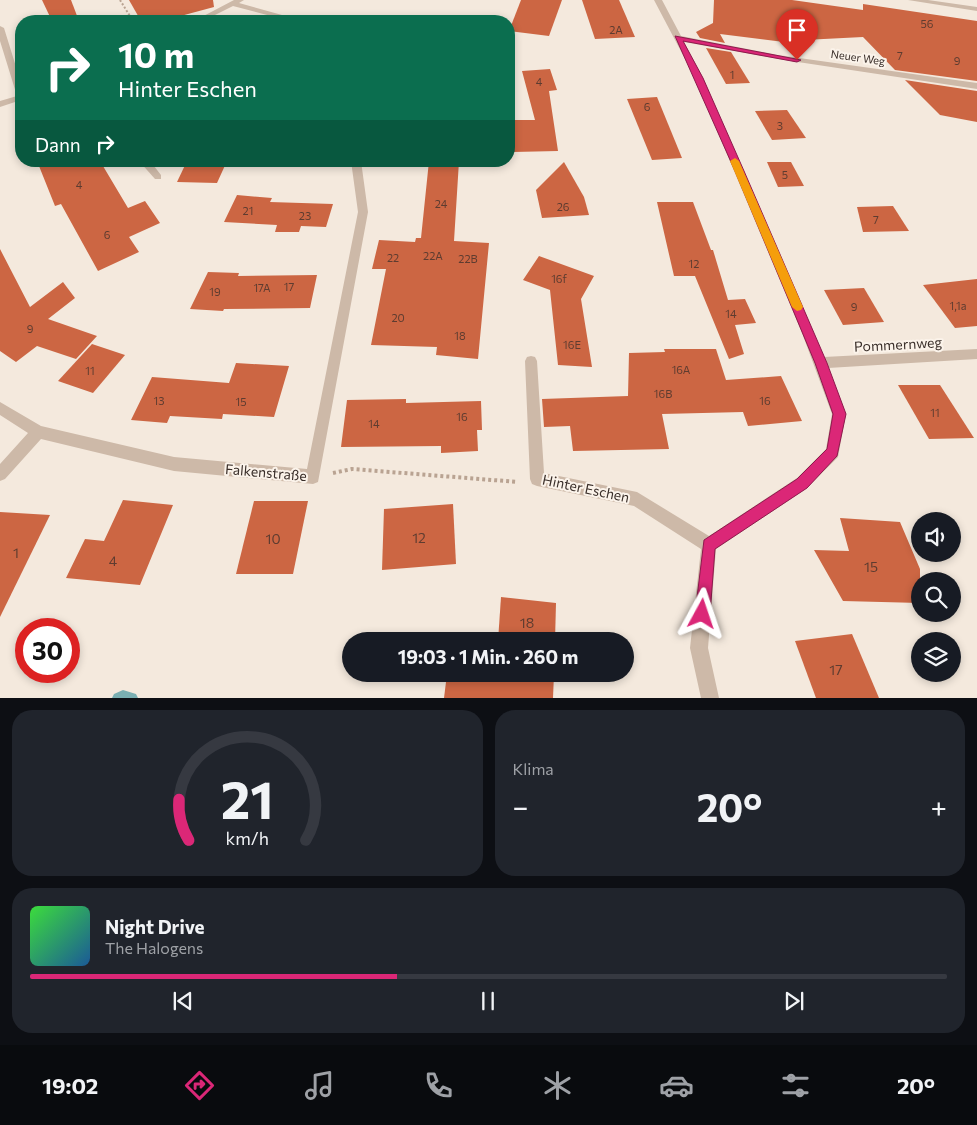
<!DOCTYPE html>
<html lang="de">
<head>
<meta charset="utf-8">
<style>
	body { margin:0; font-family:Commissioner,sans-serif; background:#20242c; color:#f1f3f6; height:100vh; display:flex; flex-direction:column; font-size:19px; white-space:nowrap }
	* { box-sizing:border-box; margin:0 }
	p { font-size:16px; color:#9ea1a6 }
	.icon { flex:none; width:28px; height:28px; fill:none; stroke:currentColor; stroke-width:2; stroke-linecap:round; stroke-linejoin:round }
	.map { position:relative; height:698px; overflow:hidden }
	.sheet { display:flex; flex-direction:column; gap:12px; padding:12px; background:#0d0f14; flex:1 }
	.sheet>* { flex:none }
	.banner { position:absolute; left:15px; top:15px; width:500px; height:152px; border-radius:20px; box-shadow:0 2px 8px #0003; background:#0b6e4f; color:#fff; overflow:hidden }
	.buttons { position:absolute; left:911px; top:512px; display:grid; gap:10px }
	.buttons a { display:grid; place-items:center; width:50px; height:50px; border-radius:50%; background:#171b24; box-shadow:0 2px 8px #0003; font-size:25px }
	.speed { position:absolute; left:15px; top:618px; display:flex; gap:10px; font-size:25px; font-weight:700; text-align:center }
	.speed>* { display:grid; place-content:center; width:65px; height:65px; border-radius:50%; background:#171b24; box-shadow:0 2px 8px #0003; line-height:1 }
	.speed .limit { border:8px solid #d22; background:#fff; color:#111 }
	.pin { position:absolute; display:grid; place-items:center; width:42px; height:42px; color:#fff; margin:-51px -21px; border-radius:50% 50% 50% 0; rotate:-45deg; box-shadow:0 0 5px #0007 }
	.pin .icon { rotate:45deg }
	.me { position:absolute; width:55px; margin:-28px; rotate:5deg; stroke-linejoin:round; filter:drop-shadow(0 0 4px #0008) }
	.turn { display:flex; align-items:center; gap:18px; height:105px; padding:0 20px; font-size:22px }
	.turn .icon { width:65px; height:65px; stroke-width:2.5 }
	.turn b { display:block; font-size:35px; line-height:42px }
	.then { display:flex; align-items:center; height:48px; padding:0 20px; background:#0003; gap:10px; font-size:19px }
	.big { font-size:38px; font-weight:700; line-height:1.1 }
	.sheet .widget { flex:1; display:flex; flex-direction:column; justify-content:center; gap:8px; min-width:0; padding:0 18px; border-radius:20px; background:#20242c }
	.sheet .dial { align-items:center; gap:0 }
	.dial svg { height:130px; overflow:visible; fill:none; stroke:#363941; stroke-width:7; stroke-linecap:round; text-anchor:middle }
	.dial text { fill:#f1f3f6; stroke:none }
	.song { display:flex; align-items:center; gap:15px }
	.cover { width:60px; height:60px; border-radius:8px; background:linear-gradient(135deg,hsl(120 70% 55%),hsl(210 70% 35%)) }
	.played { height:5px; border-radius:2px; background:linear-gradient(90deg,#db2777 40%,#363941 40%) }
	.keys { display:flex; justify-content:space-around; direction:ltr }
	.heat { display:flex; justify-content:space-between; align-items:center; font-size:28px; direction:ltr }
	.sheet .tiles { flex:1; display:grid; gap:12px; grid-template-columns:1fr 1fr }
	.widget:last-child { grid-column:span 2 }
	.trip { position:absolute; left:342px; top:632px; width:292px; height:50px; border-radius:25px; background:#171b24; box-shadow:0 2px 8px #0003; font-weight:700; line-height:50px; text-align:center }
	.dock { display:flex; height:80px; justify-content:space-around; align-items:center; background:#090b0e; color:#9ea1a6 }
	.dock .icon { width:35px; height:35px }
	.dock .active { color:#db2777 }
	.dock b { font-size:22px; color:#f1f3f6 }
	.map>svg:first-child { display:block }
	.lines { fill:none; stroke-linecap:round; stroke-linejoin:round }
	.stream { fill:#7aafb2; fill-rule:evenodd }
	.building { fill:#cc6643 }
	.path-far1 { stroke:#b9a392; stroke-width:2; stroke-dasharray:2 2; stroke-linecap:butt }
	.path { stroke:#b9a392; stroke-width:4; stroke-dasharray:3 3; stroke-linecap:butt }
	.minor { fill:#cdb9a8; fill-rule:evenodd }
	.route { fill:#db2777; stroke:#8e194d }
	.slow { fill:#f59e0b }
	.labels { text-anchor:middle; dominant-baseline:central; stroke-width:4; stroke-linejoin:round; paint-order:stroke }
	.number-label { font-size:11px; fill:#5e3c30 }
	.far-street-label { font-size:11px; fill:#392e29; stroke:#fbf3ea }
	.street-label { font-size:14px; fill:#392e29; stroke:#fbf3ea }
	.near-number-label { font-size:14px; fill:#5e3c30 }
</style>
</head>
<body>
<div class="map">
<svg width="977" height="698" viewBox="0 0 977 698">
	<rect width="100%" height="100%" fill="#f4e9dd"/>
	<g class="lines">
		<!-- stream -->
		<path class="stream" d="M123,690L136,694L138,698H112L114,694Z"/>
	</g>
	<!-- building -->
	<g class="building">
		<path d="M42,0H71L79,21H52Z"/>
		<path d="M129,0H213L214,7L162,21H141Z"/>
		<path d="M521,0H562L549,36L509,31Z"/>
		<path d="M582,0H619L635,37L595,39Z"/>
		<path d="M714,0H792L863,10V4L977,21V81L895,70L863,37L804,40L808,45L720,34L725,43L700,38L696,32L713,23Z"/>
		<path d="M706,48L731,52L750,83L726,84Z"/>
		<path d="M550,69L557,90L549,91L558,151L513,152L511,120H535L522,71Z"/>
		<path d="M905,80L977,91V122L940,115Z"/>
		<path d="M657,97L682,158L652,160L627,99Z"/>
		<path d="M787,110L806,138L772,140L755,111Z"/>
		<path d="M37,161H100L128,208L145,201L160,223L129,237L139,252L98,271L61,204L55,206Z"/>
		<path d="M187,161H227L217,183L177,182Z"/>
		<path d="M429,161H459L454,241L489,243L478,359L436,355L437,347L371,345L386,269H372L379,240L415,242L416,238H421Z"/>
		<path d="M564,162L584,197L589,215L542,218L536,190Z"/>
		<path d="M767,162H791L804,186L778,187Z"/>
		<path d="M237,195L272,198L270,202L333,204L326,227L301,226L299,232H275L277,225L224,222Z"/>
		<path d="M657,202H693L711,250H713L728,300L745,299L756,323L735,325L744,354L729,359L695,276H674Z"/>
		<path d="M893,206L909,231L863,232L857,207Z"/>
		<path d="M0,249L30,307L63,282L75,298L48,319L97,336L76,359L37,346L16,362L0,351Z"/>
		<path d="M539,256L594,276L581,299L592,367L558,365L550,290L523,280Z"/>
		<path d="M208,272L239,273L238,276L317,275L310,308L224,309L223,311L190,309Z"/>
		<path d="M977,279V326L955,328L923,285Z"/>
		<path d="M864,288L884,322L843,325L824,290Z"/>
		<path d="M92,344L125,355L93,393L58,381Z"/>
		<path d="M664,349H716L726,380L781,376L802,421L748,426L743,412L662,414L669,449L573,451L570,426L544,427L542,399L628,396L629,353L665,352Z"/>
		<path d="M236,363L289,366L274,417L223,414L222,419L170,416L167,423L131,420L152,377L229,383Z"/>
		<path d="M898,385H940L974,438L929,439Z"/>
		<path d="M406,399V403L481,401L482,430H477L478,451L441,453V446L341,447L347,400Z"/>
		<path d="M123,500L173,505L140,585L66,578L85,539L104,541Z"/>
		<path d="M254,501H308L293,574H236Z"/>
		<path d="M453,504L456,564L382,570L384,509Z"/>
		<path d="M0,512L50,515L0,617Z"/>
		<path d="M840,518L900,522L920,569V603L843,601L814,550L849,551Z"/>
		<path d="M501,597L556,603L555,641H498Z"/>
		<path d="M852,634L879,698H816L795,641Z"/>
		<path d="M447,674H554L553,698H444Z"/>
	</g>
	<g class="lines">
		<!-- path-far1 -->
		<path class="path-far1" d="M120,0L133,21"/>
		<!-- path -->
		<path class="path" d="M333,473L352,469L518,482"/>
		<!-- minor -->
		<g class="minor">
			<path d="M234,0H244L239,3L282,15L364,19L368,21L282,19L233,6L203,21H194Z"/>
			<path d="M654,0H662L681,36L778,55L977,83V89L778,59L684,42L703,78L824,357L977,349V359L828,368L846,414L838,457L807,488L716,549L708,648L719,698H701L690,648L701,549L634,506L537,486L532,484L530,479L525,361L527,357L531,356L535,357L537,361L544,473L637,492L709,536L797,478L826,449L832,414L802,333L695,78Z"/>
			<path d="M908,0H928L977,7V11Z"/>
			<path d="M0,26L4,28L21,83V100L0,107V101L17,96L0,41Z"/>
			<path d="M139,161H150L161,175V179H155Z"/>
			<path d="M351,161H361L368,212L318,482L313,484L174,471L41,439L5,479L0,481V464L28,433L0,415V402L41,426L174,457L307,469L358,212Z"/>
		</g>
	</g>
	<!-- route -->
	<path class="route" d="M675,36L801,60L797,62L683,41L703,78L744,171L827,363L846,414L837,456L807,488L715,549L710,614L708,619L702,621L697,619L695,614L704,540L797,479L827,449L833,414L815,363L735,171Z"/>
	<!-- slow -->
	<path class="slow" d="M735,158L739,161L803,307L801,310L797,311L792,307L730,161Z"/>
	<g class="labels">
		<!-- number labels -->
		<g class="number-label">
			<text x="927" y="23">56</text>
			<text x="616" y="29">2A</text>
			<text x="900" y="55">7</text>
			<text x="957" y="60">9</text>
			<text x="732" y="74">1</text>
			<text x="539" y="81">4</text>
			<text x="647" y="106">6</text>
			<text x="780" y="125">3</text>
			<text x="785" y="174">5</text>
			<text x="79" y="184">4</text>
			<text x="441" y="203">24</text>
			<text x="563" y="206">26</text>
			<text x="248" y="210">21</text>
			<text x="305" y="215">23</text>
			<text x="876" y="219">7</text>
			<text x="107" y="234">6</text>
			<text x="433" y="255">22A</text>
			<text x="393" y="257">22</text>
			<text x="468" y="258">22B</text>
			<text x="694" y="263">12</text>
			<text x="559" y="278">16f</text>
			<text x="289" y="286">17</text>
			<text x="262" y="287">17A</text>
			<text x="215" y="291">19</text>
			<text x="958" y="305">1,1a</text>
			<text x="854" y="306">9</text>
			<text x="731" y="313">14</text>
			<text x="398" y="317">20</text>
			<text x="30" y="328">9</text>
			<text x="460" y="335">18</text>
			<text x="572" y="344">16E</text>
			<text x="681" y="369">16A</text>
			<text x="90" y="370">11</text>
			<text x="663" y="393">16B</text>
			<text x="159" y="400">13</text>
			<text x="765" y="400">16</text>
			<text x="241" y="401">15</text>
			<text x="935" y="412">11</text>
			<text x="462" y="416">16</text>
			<text x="374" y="423">14</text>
		</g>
		<!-- far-street labels -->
		<g class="far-street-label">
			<text transform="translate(858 57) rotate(8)">Neuer Weg</text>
		</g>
		<!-- street labels -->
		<g class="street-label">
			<text transform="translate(898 344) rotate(-3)">Pommernweg</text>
			<text transform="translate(266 472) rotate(5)">Falkenstraße</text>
			<text transform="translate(586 488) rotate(12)">Hinter Eschen</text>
		</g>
		<!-- near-number labels -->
		<g class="near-number-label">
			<text x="419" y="537">12</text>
			<text x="273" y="538">10</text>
			<text x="16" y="552">1</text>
			<text x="113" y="560">4</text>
			<text x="871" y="566">15</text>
			<text x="527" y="622">18</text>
			<text x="836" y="669">17</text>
		</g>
	</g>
</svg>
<div class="buttons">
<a><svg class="icon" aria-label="sound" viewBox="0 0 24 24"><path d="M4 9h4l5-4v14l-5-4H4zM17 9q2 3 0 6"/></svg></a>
<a><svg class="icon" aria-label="search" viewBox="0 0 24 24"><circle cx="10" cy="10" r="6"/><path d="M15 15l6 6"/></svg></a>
<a><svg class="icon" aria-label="layers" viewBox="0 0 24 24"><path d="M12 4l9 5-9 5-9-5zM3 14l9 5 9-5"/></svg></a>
</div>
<div class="speed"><div class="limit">30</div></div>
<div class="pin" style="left:797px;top:60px;background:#d93025"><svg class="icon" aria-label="arrive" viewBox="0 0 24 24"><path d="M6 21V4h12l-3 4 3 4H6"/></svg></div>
<svg class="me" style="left:702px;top:614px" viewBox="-20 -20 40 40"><path d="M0-17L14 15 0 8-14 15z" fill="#db2777" stroke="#fff" stroke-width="4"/></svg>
<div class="trip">19:03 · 1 Min. · 260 m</div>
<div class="banner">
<div class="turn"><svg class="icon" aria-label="right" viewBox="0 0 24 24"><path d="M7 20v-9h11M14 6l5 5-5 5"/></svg><div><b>10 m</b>Hinter Eschen</div></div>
<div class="then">Dann<svg class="icon" aria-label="right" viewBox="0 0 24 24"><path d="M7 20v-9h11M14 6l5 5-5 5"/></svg></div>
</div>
</div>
<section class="sheet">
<div class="tiles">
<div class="widget dial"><svg viewBox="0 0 100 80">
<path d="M14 69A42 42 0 1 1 86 69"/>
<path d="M14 69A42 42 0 0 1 8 44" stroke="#db2777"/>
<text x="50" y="56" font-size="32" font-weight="700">21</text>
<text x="50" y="72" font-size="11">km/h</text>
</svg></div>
<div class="widget"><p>Klima</p>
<div class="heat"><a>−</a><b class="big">20°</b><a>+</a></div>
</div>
<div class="widget">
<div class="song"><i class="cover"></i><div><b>Night Drive</b><p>The Halogens</p></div></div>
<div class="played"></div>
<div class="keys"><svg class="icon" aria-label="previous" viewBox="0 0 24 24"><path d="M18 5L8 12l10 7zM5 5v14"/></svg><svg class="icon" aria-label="pause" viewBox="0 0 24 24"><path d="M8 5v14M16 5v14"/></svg><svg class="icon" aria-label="next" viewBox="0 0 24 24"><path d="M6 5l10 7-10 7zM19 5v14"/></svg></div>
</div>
</div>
</section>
<nav class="dock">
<b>19:02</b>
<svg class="icon active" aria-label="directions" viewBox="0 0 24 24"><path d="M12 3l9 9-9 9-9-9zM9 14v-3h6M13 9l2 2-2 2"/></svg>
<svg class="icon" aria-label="music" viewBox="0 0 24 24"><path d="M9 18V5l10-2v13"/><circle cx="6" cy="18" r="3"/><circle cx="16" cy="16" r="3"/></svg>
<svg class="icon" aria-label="phone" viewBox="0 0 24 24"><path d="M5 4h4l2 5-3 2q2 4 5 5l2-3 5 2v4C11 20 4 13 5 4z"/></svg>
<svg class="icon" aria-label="climate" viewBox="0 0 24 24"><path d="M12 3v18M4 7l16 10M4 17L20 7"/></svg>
<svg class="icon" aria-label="car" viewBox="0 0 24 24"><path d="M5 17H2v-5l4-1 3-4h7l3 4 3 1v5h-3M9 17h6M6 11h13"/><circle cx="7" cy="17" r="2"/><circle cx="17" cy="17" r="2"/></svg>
<svg class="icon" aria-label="filters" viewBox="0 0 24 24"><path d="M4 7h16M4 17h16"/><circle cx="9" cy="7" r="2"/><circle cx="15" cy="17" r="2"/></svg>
<b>20°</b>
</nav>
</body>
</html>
